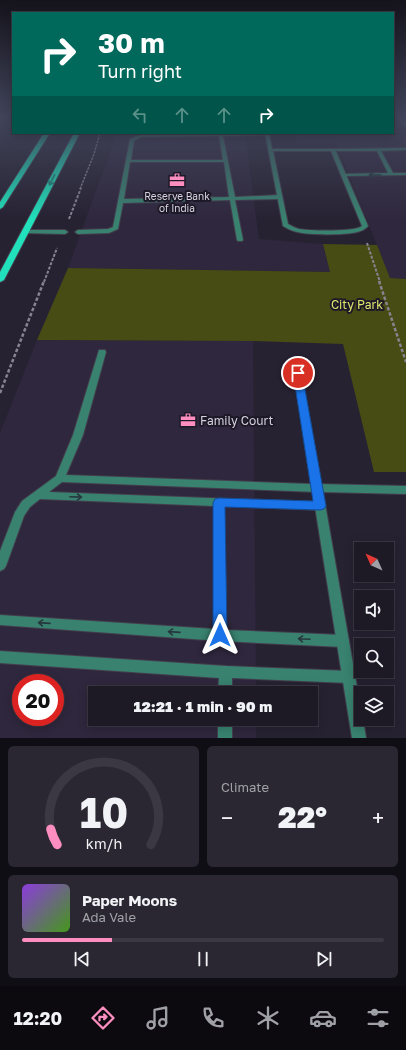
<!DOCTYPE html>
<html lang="en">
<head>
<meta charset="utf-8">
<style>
	body { margin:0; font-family:"Golos Text",sans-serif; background:#2a2732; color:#f1f3f6; height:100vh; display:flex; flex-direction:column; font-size:15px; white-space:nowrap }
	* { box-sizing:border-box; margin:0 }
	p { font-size:13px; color:#a0a1a7 }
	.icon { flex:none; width:22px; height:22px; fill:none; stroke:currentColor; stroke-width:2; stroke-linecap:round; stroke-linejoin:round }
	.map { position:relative; height:738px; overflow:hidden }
	.side { display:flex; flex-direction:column; gap:8px; padding:8px; background:#100e15; flex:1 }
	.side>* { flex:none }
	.top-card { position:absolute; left:12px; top:12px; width:382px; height:122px; border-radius:0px; box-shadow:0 2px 10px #0003,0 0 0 1px #3b3843; background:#00695c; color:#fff; overflow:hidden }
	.needle { width:26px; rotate:315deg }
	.tools { position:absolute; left:354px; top:542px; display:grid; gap:8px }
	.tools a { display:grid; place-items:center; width:40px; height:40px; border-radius:0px; background:#1d1a26; box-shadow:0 2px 10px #0003,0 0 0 1px #3b3843; font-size:20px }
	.speed { position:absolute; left:12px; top:674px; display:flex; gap:8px; font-size:20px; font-weight:700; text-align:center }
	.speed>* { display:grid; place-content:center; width:52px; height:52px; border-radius:50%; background:#1d1a26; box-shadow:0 2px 10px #0003,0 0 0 1px #3b3843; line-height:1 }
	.speed .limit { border:6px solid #d22; background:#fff; color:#111 }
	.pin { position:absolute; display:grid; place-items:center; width:34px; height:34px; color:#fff; margin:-17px; border:2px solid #fff; border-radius:50%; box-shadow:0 1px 4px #0007 }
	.me { position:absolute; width:44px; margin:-22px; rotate:0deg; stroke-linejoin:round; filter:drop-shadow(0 0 3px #0008) }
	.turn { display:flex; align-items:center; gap:14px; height:84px; padding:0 20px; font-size:18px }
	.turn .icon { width:52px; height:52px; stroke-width:2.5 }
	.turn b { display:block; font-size:28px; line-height:34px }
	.lanes { display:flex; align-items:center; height:38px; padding:0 20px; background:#0003; justify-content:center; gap:20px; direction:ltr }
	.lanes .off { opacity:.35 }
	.big { font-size:30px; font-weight:800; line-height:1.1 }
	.side .tile { flex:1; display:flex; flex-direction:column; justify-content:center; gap:6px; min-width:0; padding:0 14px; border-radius:6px; background:#2a2732 }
	.side .dial { align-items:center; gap:0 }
	.dial svg { height:104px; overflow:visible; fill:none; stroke:#3b3843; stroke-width:7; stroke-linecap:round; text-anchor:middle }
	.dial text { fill:#f1f3f6; stroke:none }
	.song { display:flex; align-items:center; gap:12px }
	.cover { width:48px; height:48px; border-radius:6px; background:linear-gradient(135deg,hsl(270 70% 55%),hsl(100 70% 35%)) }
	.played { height:4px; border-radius:2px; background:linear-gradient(90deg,#fd8ebf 25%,#3b3843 25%) }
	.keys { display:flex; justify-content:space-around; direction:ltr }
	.heat { display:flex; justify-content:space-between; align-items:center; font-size:22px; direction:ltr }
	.side .tiles { flex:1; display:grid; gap:8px; grid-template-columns:1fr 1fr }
	.tile:last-child { grid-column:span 2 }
	.trip { position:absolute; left:88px; top:686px; width:230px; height:40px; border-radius:0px; background:#1d1a26; box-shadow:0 2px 10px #0003,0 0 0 1px #3b3843; font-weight:800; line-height:40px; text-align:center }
	.tab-bar { display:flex; height:64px; justify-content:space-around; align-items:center; background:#0c0a0f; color:#a0a1a7 }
	.tab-bar .icon { width:28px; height:28px }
	.tab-bar .current { color:#fd8ebf }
	.tab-bar b { font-size:18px; color:#f1f3f6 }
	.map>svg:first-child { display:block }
	.built { fill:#2f273d; fill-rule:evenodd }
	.green { fill:#474b14 }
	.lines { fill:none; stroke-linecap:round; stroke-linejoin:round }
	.service-casing { stroke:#433e4d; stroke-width:2 }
	.minor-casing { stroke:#433e4d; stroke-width:2 }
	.primary-casing { stroke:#433e4d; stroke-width:2 }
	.path-far2 { stroke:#878390; stroke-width:1.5; stroke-dasharray:2.5 1; stroke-linecap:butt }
	.path-far1 { stroke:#878390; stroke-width:2; stroke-dasharray:3 1.5; stroke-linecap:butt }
	.path { stroke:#878390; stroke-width:2.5; stroke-dasharray:3.5 2; stroke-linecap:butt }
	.service { fill:#398270; fill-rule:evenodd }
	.minor { fill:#398270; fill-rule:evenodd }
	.primary { fill:#20e1bb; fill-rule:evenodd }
	.oneway { stroke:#26383e }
	.oneway2 { stroke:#1f8779 }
	.route { fill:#1a73e8; stroke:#114b97 }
	.labels { text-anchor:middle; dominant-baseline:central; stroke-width:4; stroke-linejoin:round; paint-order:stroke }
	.far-poi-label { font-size:10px; fill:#d5d2dd; stroke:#1e1928 }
	.park-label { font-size:12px; fill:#dde66c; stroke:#1e1928 }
	.poi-label { font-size:12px; fill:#d5d2dd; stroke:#1e1928; text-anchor:start }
</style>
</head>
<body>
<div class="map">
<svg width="406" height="738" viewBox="0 0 406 738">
	<rect width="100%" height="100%" fill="#272232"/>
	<!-- built -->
	<g class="built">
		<path d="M393,117H406V279L390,278L336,143H297L295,133H393Z"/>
		<path d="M117,133H245L259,239L323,244L330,272L68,268Z"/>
		<path d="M37,340L253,341L256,693H95V719H256V738H0V433ZM21,683H55V717H21Z"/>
	</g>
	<!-- green -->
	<path class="green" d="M323,244L377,245L390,278L406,279V472H374L343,344L253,341L37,340L68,268L330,272Z"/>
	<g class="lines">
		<!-- service casing -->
		<g class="service-casing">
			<g id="service">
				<path d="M397,117H401L406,123V127Z"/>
				<path d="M247,133L269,134L267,135L223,136L235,197L279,195L282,197L279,199L235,200L243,240L242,241H238L237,240L230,200L123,203L118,229L109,233L78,234L75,232L78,230L108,229L113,227L130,139L140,135ZM219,136L223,160H131L134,141L141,137ZM130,162H224L229,197L124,199Z"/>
				<path d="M406,148V150L381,151L393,173H406V175L341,176V175L343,174L388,173L377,151H333L331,150L333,149Z"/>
				<path d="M25,230H65L68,232L65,234L23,233L22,232Z"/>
				<path d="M99,350H105L106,352L83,435L66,475L311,484L294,373L295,371H301L322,488L320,491L317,492L62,482L49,492L320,502L324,503L325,506L324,509L320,510L224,506L226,630L343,635L347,637L349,641L347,645L343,647L220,641L0,625V615L214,629V506L40,499L30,507L24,516L6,566L4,569L0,571V551L15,512L22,501L56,476L73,435Z"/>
				<path d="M0,651L226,666L349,671L354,673L355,677L354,681L349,683L232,678V693H218L219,678L0,663Z"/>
				<rect x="218" y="719" width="14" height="19"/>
			</g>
		</g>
		<!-- minor casing -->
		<g class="minor-casing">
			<g id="minor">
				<path d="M265,133H269L272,149H335L368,226C367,227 365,229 363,230C353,236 309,235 297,232C292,231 288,229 283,226ZM273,151H331L362,226C355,232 310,231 299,229C295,228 292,226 288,224Z"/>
				<path d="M317,484L406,486V494L323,492L361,710V719H363L366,738H352L312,488L314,485Z"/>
			</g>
		</g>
		<!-- primary casing -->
		<g class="primary-casing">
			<g id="primary">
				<path d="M44,133H50L3,207L0,209V202Z"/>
				<path d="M74,133H80L4,280L0,282V272Z"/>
			</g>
		</g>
		<!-- path-far2 -->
		<path class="path-far2" d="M80,189L94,154L100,133"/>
		<!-- path-far1 -->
		<g class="path-far1">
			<path d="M69,219L81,188"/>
			<path d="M367,243L380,282"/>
			<path d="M44,282L57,248"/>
		</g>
		<!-- path -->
		<g class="path">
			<path d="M379,281L406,362"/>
			<path d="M0,393L44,281"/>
		</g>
		<!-- service -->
		<use href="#service" class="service"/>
		<!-- minor -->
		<use href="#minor" class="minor"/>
		<!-- primary -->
		<use href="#primary" class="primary"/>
	</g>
	<!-- one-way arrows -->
	<defs><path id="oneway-shaft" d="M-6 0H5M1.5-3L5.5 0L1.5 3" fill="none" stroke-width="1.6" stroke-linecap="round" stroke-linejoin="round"/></defs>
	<g class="oneway">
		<use href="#oneway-shaft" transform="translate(375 175) rotate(180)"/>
		<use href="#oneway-shaft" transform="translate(76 497) rotate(2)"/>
		<use href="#oneway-shaft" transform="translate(44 623) rotate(-176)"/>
		<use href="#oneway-shaft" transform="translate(174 632) rotate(-176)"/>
		<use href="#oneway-shaft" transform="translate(304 639) rotate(-177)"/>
	</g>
	<use class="oneway2" href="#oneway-shaft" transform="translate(52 180) rotate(117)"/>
	<!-- sky -->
	<linearGradient id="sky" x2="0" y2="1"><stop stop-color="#15131c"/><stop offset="0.53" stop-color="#41445a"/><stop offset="1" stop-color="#41445a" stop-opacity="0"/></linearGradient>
	<rect width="406" height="220" fill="url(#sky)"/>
	<!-- route -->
	<path class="route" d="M298,370L302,373L326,506L324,509L320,510L225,507L227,635L225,640L220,641L215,640L213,635V503L215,499L219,498L313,501L293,373Z"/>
	<!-- icons -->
	<defs>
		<g id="office-bare" transform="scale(1.2)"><path d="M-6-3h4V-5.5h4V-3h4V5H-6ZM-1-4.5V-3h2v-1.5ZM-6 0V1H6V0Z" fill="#fd8ebf" stroke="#1e1928" stroke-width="2.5" paint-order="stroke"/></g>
	</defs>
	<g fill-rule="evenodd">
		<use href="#office-bare" x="177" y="180"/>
		<use href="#office-bare" x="188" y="420"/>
	</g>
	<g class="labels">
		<!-- far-poi labels -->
		<g class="far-poi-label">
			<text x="177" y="196">Reserve Bank<tspan x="177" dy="12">of India</tspan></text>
		</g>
		<!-- park labels -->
		<g class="park-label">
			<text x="357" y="304">City Park</text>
		</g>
		<!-- poi labels -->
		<g class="poi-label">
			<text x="200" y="420">Family Court</text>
		</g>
	</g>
</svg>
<div class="tools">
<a><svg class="needle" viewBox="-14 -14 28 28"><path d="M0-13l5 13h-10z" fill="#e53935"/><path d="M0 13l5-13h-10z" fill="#a0a1a7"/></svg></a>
<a><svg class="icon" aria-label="sound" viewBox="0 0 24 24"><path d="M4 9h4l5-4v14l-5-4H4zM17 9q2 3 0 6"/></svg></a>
<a><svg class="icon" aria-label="search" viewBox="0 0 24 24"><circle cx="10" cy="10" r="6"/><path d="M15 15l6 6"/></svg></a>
<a><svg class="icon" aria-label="layers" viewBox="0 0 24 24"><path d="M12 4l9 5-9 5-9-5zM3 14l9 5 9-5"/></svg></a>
</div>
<div class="speed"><div class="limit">20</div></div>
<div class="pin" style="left:298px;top:373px;background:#d93025"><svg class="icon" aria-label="arrive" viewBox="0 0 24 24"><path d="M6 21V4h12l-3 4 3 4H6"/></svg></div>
<svg class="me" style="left:220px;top:635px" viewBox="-20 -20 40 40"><path d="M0-17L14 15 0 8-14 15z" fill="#1a73e8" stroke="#fff" stroke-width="4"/></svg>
<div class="trip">12:21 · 1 min · 90 m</div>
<div class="top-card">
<div class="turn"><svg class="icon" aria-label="right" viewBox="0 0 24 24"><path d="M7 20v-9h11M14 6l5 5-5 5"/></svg><div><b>30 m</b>Turn right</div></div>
<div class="lanes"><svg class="icon off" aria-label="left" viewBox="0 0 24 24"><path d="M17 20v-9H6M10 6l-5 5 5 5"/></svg><svg class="icon off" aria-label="ahead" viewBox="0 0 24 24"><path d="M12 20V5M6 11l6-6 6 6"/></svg><svg class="icon off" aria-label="ahead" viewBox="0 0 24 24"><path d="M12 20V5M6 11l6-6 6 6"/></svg><svg class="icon" aria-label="right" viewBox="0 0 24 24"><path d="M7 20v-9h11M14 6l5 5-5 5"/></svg></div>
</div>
</div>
<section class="side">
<div class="tiles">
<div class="tile dial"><svg viewBox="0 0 100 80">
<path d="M14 69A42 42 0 1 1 86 69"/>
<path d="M14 69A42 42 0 0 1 9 57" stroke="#fd8ebf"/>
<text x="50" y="56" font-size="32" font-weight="700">10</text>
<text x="50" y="72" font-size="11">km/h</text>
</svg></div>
<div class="tile"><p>Climate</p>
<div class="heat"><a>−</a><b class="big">22°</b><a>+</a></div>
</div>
<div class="tile">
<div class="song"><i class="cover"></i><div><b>Paper Moons</b><p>Ada Vale</p></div></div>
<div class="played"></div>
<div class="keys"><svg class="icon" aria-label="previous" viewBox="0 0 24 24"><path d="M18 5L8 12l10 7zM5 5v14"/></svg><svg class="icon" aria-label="pause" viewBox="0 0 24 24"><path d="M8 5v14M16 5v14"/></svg><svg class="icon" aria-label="next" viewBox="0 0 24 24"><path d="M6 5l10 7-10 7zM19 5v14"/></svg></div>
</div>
</div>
</section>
<nav class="tab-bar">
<b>12:20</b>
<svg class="icon current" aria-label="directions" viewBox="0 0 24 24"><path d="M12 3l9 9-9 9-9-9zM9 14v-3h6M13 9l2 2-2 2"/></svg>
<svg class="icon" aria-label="music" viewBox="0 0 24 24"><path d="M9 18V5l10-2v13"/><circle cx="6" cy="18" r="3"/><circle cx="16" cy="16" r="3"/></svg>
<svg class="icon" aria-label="phone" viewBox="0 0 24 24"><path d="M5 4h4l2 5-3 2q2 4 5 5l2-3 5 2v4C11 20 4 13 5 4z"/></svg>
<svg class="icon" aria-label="climate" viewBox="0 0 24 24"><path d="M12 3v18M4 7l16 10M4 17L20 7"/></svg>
<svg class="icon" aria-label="car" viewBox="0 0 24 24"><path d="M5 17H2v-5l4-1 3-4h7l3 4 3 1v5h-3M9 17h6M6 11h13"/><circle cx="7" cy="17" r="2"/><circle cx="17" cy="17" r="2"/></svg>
<svg class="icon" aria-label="filters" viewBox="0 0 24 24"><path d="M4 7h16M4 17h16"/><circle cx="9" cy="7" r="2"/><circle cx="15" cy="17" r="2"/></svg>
</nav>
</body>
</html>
